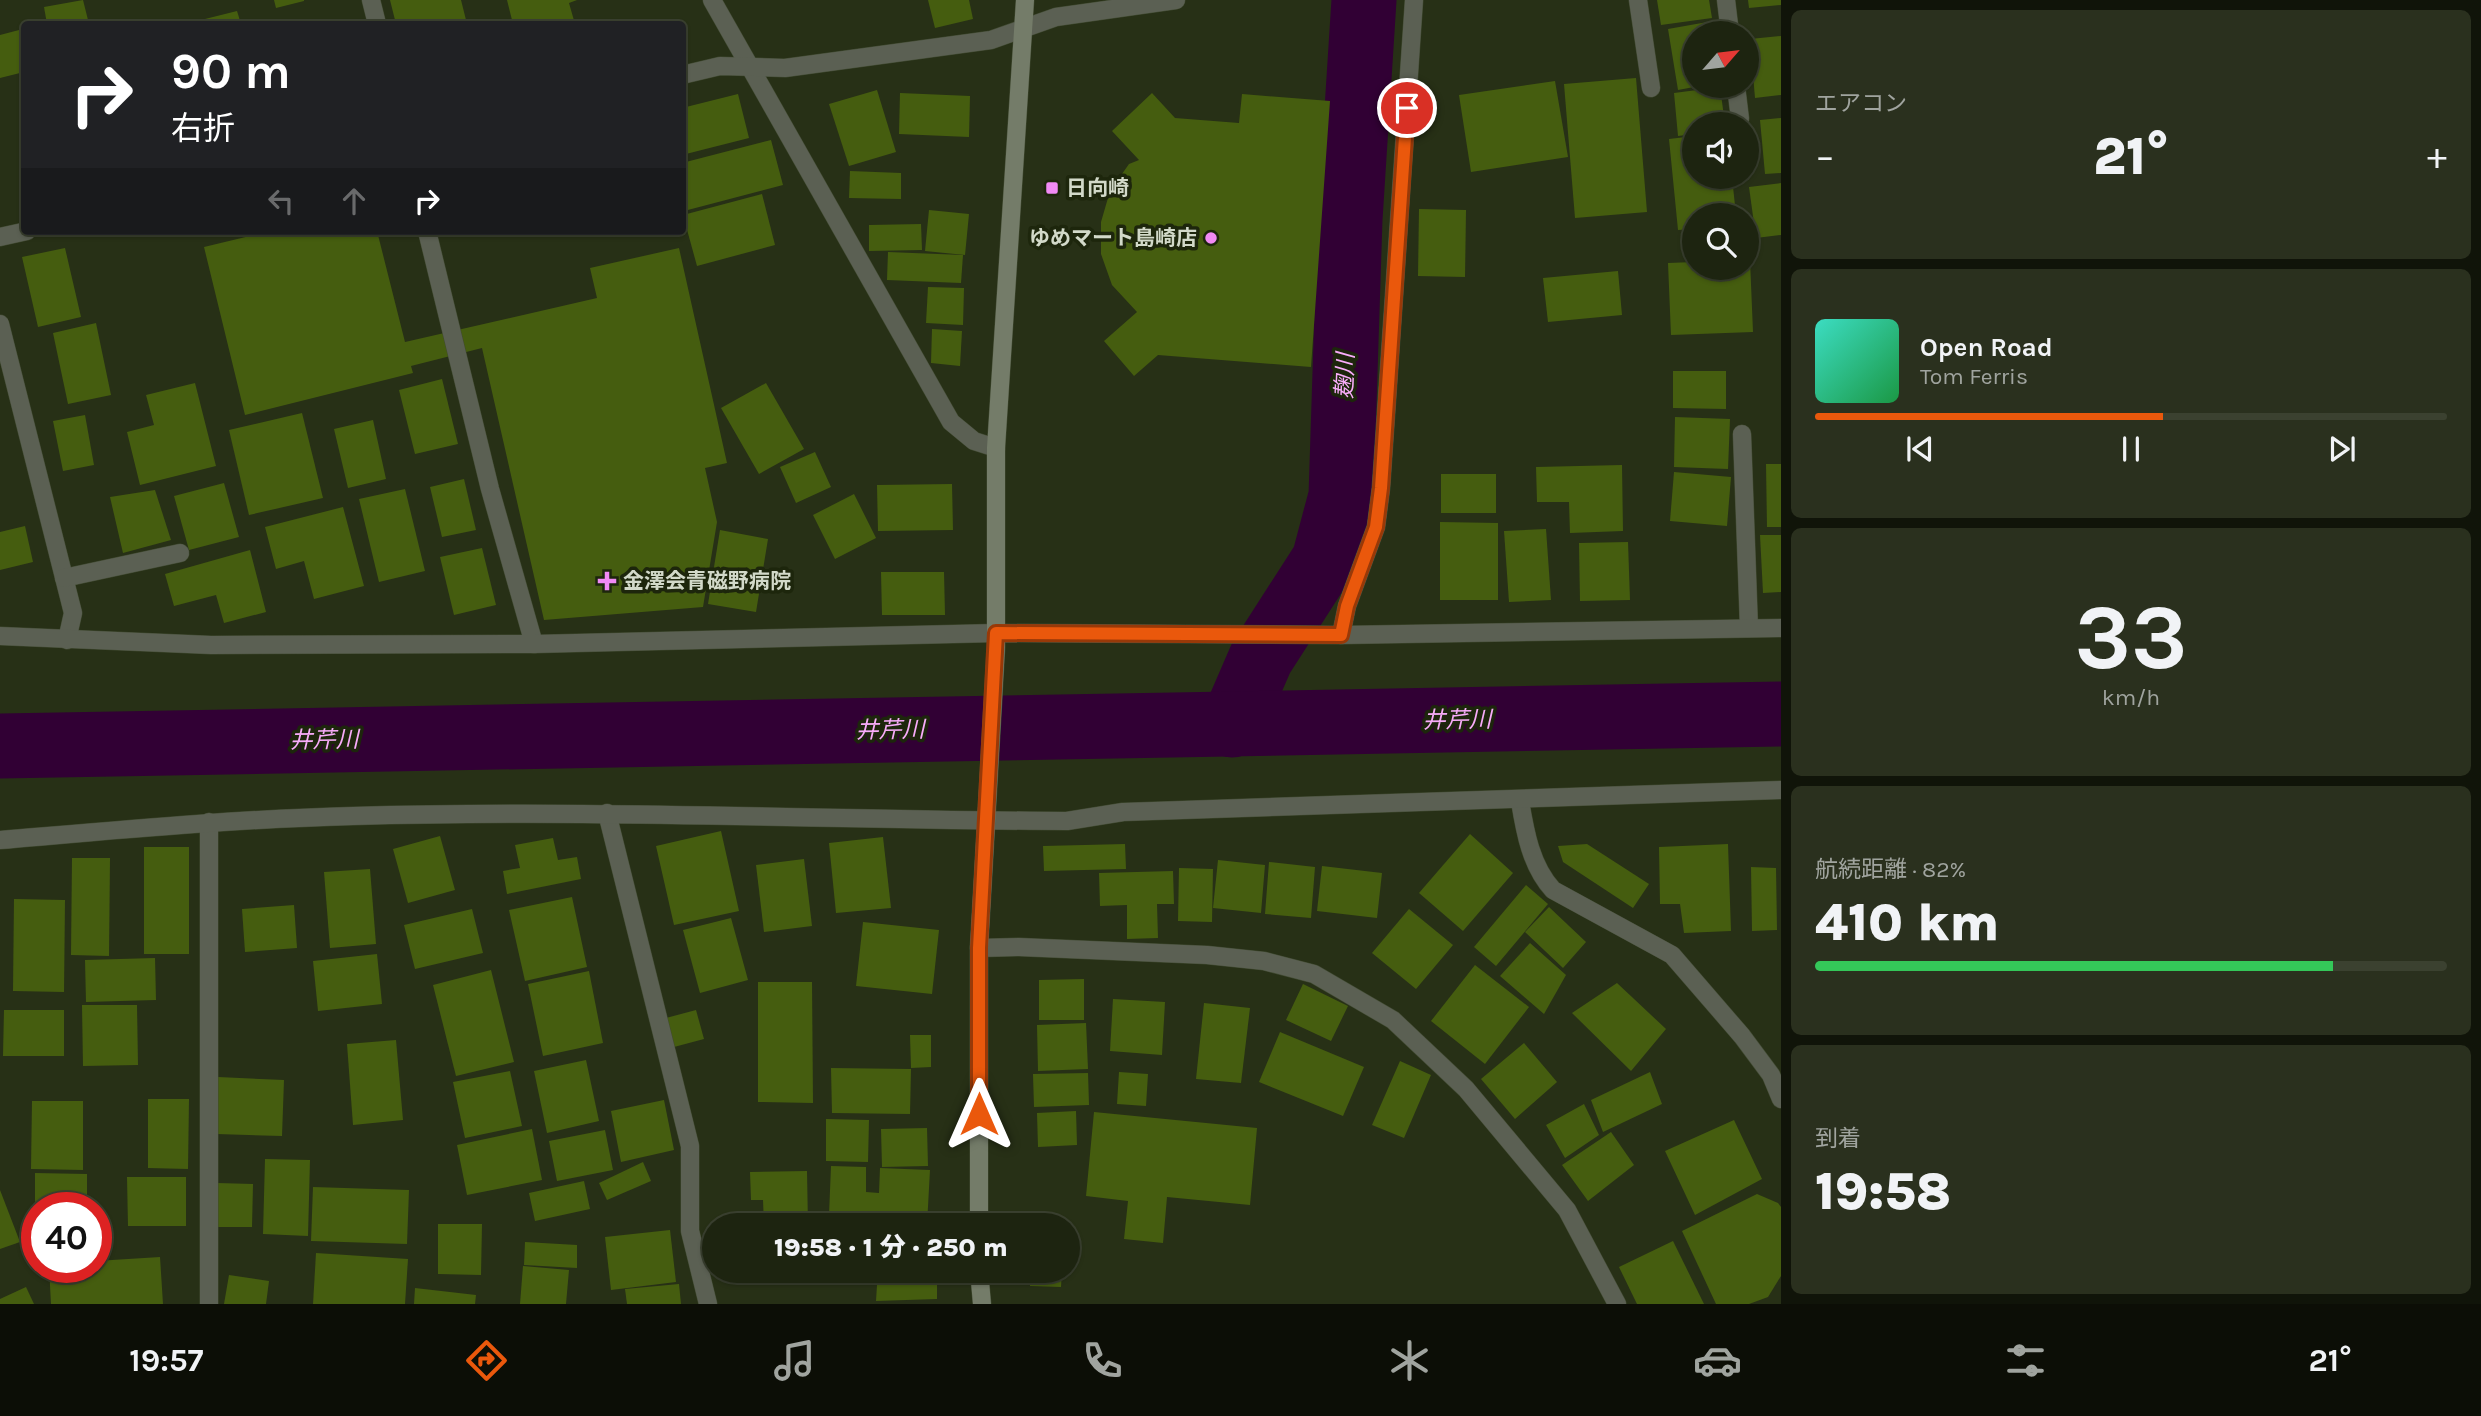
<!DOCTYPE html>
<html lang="ja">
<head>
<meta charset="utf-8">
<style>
	body { margin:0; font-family:Karla,"Noto Sans JP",sans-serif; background:#2a301e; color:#f1f3f6; height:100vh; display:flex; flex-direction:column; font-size:26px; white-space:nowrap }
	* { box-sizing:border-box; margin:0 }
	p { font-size:23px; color:#a0a49f }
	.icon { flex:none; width:38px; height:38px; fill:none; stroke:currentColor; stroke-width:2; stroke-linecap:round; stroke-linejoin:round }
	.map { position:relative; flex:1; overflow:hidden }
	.drawer { display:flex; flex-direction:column; gap:10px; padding:10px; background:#101409; width:700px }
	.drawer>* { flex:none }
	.guide { position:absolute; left:21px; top:21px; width:665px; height:214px; border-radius:7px; box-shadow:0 2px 5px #0004,0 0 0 2px #3b4130; background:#202124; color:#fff; overflow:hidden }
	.needle { width:46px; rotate:62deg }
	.tools { position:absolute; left:1682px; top:21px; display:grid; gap:14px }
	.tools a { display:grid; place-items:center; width:77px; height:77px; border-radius:50%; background:#1d2410; box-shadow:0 2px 5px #0004,0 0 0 2px #3b4130; font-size:35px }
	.speed { position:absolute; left:21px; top:1192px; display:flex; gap:14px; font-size:35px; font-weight:700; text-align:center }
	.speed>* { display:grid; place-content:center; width:91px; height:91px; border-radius:50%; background:#1d2410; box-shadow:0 2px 5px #0004,0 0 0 2px #3b4130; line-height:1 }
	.speed .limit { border:10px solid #d22; background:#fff; color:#111 }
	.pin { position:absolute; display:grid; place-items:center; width:60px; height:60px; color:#fff; margin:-30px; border:4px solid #fff; border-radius:50%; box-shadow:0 2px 7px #0007 }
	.me { position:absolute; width:77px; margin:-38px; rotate:0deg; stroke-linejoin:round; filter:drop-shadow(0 0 5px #0008) }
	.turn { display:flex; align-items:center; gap:24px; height:147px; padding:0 35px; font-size:32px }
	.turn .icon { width:91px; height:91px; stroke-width:2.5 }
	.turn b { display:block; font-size:49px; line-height:60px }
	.lanes { display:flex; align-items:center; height:66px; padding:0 35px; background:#0003; justify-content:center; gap:35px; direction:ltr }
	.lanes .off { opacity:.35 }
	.big { font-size:52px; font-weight:800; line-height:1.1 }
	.drawer .card { flex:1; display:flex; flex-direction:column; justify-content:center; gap:10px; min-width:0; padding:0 24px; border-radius:10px; background:#2a301e }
	.drawer .dial { align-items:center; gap:0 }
	.dial b { font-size:91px; line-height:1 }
	.song { display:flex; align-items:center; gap:21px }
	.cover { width:84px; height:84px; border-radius:10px; background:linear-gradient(135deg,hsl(170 70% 55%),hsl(140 70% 35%)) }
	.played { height:7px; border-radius:4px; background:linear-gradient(90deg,#ea580c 55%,#3b4130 55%) }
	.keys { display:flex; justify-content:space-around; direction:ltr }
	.heat { display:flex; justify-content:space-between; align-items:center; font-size:38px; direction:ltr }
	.charge { height:10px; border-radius:5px; background:linear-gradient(90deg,#34c759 82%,#3b4130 0) }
	.trip { position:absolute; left:702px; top:1213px; width:378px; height:70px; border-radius:35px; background:#1d2410; box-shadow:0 2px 5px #0004,0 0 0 2px #3b4130; font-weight:800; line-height:70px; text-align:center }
	.tabs { display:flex; height:112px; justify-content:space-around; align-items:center; background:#0c0e06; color:#a0a49f }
	.tabs .icon { width:49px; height:49px }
	.tabs .active { color:#ea580c }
	.tabs b { font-size:32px; color:#f1f3f6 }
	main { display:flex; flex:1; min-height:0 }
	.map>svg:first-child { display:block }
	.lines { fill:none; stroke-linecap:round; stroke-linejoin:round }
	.river { stroke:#310034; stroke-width:65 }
	.building { fill:#455d0f }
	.street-casing { stroke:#424b33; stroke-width:19 }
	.secondary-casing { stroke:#424b33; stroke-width:19 }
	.street { stroke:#5b6053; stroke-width:18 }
	.secondary { stroke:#747c69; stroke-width:18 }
	.route-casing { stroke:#983908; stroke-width:18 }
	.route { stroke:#ea580c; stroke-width:12 }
	.poi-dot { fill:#f18af4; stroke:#1d260c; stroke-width:2.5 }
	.labels { text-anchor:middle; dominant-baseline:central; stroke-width:7; stroke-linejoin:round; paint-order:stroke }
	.poi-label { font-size:21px; font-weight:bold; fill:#d2d9c9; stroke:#1d260c; text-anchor:start }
	.water-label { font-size:23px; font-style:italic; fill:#f9acfa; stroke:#1d260c }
</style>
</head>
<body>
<main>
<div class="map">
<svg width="1781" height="1304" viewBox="0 0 1781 1304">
	<rect width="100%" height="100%" fill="#273016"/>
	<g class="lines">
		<!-- river -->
		<g class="river">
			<path d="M1232,725L1261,658L1324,560L1341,496L1350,219L1364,0"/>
			<path d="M0,746L1781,714"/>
		</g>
	</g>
	<!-- building -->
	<g class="building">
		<path d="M83,0L89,24H47L44,7Z"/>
		<path d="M274,0H304V1L276,8Z"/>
		<path d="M390,0H461L467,24H396Z"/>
		<path d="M507,0H577L569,3L575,24H513Z"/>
		<path d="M928,0H969L973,19L935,28Z"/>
		<path d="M1657,0H1709L1712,18L1661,25Z"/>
		<path d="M1748,0H1781V5L1749,8Z"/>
		<path d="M237,11L241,24H194L193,22Z"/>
		<path d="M1713,21L1715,33H1694V87L1678,90L1668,29Z"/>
		<path d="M19,30L24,72L0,78V35Z"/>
		<path d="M1781,36V95L1755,98L1750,39Z"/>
		<path d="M1636,78L1647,212L1575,218L1564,84Z"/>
		<path d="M1555,81L1568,157L1471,172L1459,95Z"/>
		<path d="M1720,87L1725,124H1694V134L1678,136L1674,93Z"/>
		<path d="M877,90L896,152L849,166L829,104Z"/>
		<path d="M900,93L970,96L969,137L899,134Z"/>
		<path d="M1152,93L1175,118L1239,123L1242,94L1330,101L1311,367L1158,355L1134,376L1104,341L1137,312L1112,285L1101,254V222L1110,191L1129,164L1139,160L1112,131Z"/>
		<path d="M738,94L749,138L682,155V108Z"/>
		<path d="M1781,118V173L1765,174L1760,120Z"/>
		<path d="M1694,136V177H1732L1736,215H1694V229L1678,230L1669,139Z"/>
		<path d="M771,140L783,185L684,211L682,163Z"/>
		<path d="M850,171L901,173V199L849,198Z"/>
		<path d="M1781,183V235L1756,238L1749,187Z"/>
		<path d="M762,194L775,245L697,266L683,215Z"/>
		<path d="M1419,209L1466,210L1465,277L1418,276Z"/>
		<path d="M929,210L969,214L965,255L925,251Z"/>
		<path d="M921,224L922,250L869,251V225Z"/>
		<path d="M270,231H377L405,342L597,298L590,268L679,248L727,463L705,468L717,522L703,607L544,620L482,348L411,366L413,373L245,415L204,247Z"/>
		<path d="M65,248L81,317L38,327L22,257Z"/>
		<path d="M888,252L963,255L961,283L887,280Z"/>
		<path d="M1746,260H1750L1753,332L1671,335L1668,263L1694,262V268H1746Z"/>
		<path d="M1618,271L1622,315L1548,322L1543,278Z"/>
		<path d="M928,287L964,288L963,325L926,323Z"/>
		<path d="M96,323L111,395L68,404L53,333Z"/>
		<path d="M932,329L962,331L960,366L931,363Z"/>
		<path d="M1673,371H1726V409L1673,408Z"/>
		<path d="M442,379L458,444L415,454L399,390Z"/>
		<path d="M195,383L216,466L140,485L127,432L154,425L146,395Z"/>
		<path d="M766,383L804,449L759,474L721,408Z"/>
		<path d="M302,413L323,498L249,515L229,430Z"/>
		<path d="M85,415L94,465L63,471L53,421Z"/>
		<path d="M1675,417L1730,419L1728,469L1674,467Z"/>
		<path d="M373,420L386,479L348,488L334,429Z"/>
		<path d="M815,452L831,487L796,503L780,467Z"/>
		<path d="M1766,464H1781V527H1767Z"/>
		<path d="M1622,465L1623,531L1570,533L1569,502H1537L1536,467Z"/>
		<path d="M1674,472L1731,477L1727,526L1670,521Z"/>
		<rect x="1441" y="474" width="55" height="39"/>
		<path d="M464,479L476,530L442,537L430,487Z"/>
		<path d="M224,483L239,537L189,550L174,496Z"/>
		<path d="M952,484L953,530L878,531L877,485Z"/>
		<path d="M405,489L425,571L379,582L359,499Z"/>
		<path d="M155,490L171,540L123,553L110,497Z"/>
		<path d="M854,494L876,538L835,559L813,515Z"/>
		<path d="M343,507L364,586L314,599L304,561L276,569L265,527Z"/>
		<path d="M1440,522L1498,523V600H1440Z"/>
		<path d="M25,526L33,562L0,570V532Z"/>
		<path d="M1546,529L1551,600L1509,602L1504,531Z"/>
		<path d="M720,530L768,539L756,612L708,604Z"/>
		<path d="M1760,535H1781V592L1763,593Z"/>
		<path d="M1628,542L1630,600L1580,601L1579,543Z"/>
		<path d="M482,548L496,605L454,615L440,557Z"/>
		<path d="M250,550L266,612L224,623L216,595L174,606L165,574Z"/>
		<path d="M881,572H944L945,615H882Z"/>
		<path d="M721,831L739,911L674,925L656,846Z"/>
		<path d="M1470,834L1513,873L1463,931L1419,893Z"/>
		<path d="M440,836L455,890L408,903L393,849Z"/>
		<path d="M883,837L891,908L836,913L829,843Z"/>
		<path d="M553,838L558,860L577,857L581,879L507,894L503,871L520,868L515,845Z"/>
		<path d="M1125,844L1126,869L1044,871L1043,846Z"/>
		<path d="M1587,844L1649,884L1633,908L1563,862L1558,846Z"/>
		<path d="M1728,844L1731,931L1684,933L1680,904H1660L1659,847Z"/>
		<rect x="144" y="847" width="45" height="107"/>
		<path d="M72,858H110L109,956L71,955Z"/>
		<path d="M804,859L812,926L764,932L756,865Z"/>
		<path d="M1218,860L1265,865L1261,913L1213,908Z"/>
		<path d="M1269,862L1315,867L1311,918L1265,914Z"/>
		<path d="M1322,866L1382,873L1377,918L1317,911Z"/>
		<path d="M1751,867L1776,868L1777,930L1752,931Z"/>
		<path d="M1179,868L1213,869L1212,922L1178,921Z"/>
		<path d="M370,869L376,944L330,948L324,872Z"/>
		<path d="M1173,871L1174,904H1157L1158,938L1127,939V905L1100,906L1099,873Z"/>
		<path d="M1526,885L1548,904L1496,966L1474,947Z"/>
		<path d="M572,897L587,967L525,981L509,910Z"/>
		<path d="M14,899L65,900L64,992L13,991Z"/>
		<path d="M294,905L297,948L245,952L242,909Z"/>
		<path d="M1549,907L1586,942L1563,968L1525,932Z"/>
		<path d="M472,909L483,953L415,969L404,925Z"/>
		<path d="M1409,909L1453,945L1416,989L1372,953Z"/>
		<path d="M731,918L748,980L700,993L683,930Z"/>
		<path d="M863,922L939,930L932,994L856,986Z"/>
		<path d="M1530,943L1566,975L1544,1014L1500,976Z"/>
		<path d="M377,954L382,1004L318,1011L313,961Z"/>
		<path d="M155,958L156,1000L86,1002L85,960Z"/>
		<path d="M1475,965L1529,1007L1485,1064L1431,1021Z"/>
		<path d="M491,970L514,1062L456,1076L433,985Z"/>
		<path d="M589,971L603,1043L543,1056L528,984Z"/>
		<path d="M1084,979V1020H1039V980Z"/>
		<path d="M758,982H812L813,1103L758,1102Z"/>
		<path d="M1617,983L1666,1029L1631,1071L1572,1013Z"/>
		<path d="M1303,984L1348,1006L1331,1041L1286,1020Z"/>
		<path d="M1113,999L1165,1002L1162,1055L1110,1051Z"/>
		<path d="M1204,1003L1250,1008L1241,1083L1196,1079Z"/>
		<path d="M82,1005H137L138,1065L83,1066Z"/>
		<path d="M4,1010H64V1056H3Z"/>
		<path d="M696,1010L704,1039L674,1047L666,1018Z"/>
		<path d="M1086,1023L1088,1069L1038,1071L1037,1025Z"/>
		<path d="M1280,1032L1364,1067L1343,1116L1259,1082Z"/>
		<path d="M910,1035H931V1067L911,1068Z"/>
		<path d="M396,1040L403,1120L353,1125L347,1044Z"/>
		<path d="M1524,1043L1557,1082L1515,1119L1481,1079Z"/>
		<path d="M586,1060L599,1121L547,1133L534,1071Z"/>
		<path d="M1400,1061L1431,1075L1404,1138L1372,1125Z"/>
		<path d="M831,1068L911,1069L910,1114L832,1113Z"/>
		<path d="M510,1071L522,1126L465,1138L453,1082Z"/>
		<path d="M1119,1072L1148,1074L1146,1106L1117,1104Z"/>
		<path d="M1650,1072L1662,1104L1603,1132L1591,1100Z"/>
		<path d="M1088,1073L1089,1105L1034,1107L1033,1074Z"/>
		<path d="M218,1077L284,1080L282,1136L216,1134Z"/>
		<path d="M148,1099H189L188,1169L148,1168Z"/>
		<path d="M664,1100L674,1150L621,1162L611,1111Z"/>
		<path d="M32,1101H83V1170L31,1169Z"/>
		<path d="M1584,1104L1599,1135L1565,1158L1546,1125Z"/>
		<path d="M1076,1111L1077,1145L1038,1147L1037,1113Z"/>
		<path d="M1094,1112L1257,1128L1250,1205L1167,1197L1163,1243L1124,1239L1128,1201L1086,1196Z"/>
		<path d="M826,1119L869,1120L868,1162L826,1161Z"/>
		<path d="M1734,1120L1762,1179L1695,1215L1665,1151Z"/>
		<path d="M927,1128L928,1166L882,1167L881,1129Z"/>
		<path d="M532,1129L542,1180L467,1195L457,1145Z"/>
		<path d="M605,1130L613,1170L557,1181L549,1141Z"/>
		<path d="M1611,1132L1634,1165L1588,1201L1562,1165Z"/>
		<path d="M265,1159L310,1160L308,1236L263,1234Z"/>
		<path d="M643,1162L651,1181L607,1200L599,1183Z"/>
		<path d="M831,1166L866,1167V1192L879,1193L880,1168L930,1170L927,1225H858V1216L829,1215Z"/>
		<path d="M807,1171L808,1225H764L763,1200H751L750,1172Z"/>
		<path d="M35,1173L87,1174V1208H35Z"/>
		<path d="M127,1177H186V1226H128Z"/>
		<path d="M584,1181L590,1209L535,1221L529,1193Z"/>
		<path d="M217,1183L253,1184L252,1227H216Z"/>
		<path d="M313,1187L409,1190L407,1244L311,1241Z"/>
		<path d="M0,1190L20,1242L0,1249Z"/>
		<path d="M1757,1194L1778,1203L1781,1207V1276L1768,1297L1749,1304H1716L1682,1231Z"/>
		<rect x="34" y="1217" width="3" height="21"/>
		<path d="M1035,1217L1065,1220V1225H1034Z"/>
		<path d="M438,1224H482L481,1275L438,1274Z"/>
		<path d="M670,1230L676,1282L611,1290L605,1237Z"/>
		<path d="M710,1232H714V1263H711Z"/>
		<path d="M1673,1241L1704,1304H1637L1619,1267Z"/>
		<path d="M525,1242L577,1245V1268L524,1265Z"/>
		<path d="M316,1253L408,1259L405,1304H313Z"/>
		<path d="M160,1257L163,1304H51L49,1267H96V1261Z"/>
		<path d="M523,1266L569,1270L566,1304H520Z"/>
		<path d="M773,1270H819V1274L773,1273Z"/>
		<path d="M878,1270H937V1299L876,1301Z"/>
		<path d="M1031,1270H1062L1061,1287L1030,1286Z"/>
		<path d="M229,1275L269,1281L266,1304H224Z"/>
		<path d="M679,1284L681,1304H627L625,1289Z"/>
		<path d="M26,1287L34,1304H0V1299Z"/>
		<path d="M415,1288L476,1295L475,1304H414Z"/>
	</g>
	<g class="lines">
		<!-- street casing -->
		<g class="street-casing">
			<g id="street">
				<path d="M371,0L377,24"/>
				<path d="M712,0L951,422L974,441L996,448"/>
				<path d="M1638,0L1651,88"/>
				<path d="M1726,0L1730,33"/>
				<path d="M682,75L720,66L785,68L991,40L1056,17L1176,0"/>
				<path d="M1736,86L1740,119"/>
				<path d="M427,231L490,489L534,644"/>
				<path d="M0,237L27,231"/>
				<path d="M0,324L73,613L67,640"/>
				<path d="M1742,434L1749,628"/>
				<path d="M64,578L180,553"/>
				<path d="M1341,635L1347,606L1376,527L1381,488L1414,0"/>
				<path d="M0,636L211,645L534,644L996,633L1341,635L1781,628"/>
				<path d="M1520,801C1525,832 1531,866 1553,890L1672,955L1742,1036L1771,1075L1781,1099"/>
				<path d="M607,813L690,1146V1231L708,1304"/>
				<path d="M209,822V1304"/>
				<path d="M0,840C118,830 235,819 353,816C591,809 829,820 1067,821L1123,812L1781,790"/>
				<path d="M979,948L1019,947L1207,955L1264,961L1314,974L1393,1020L1466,1089L1567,1210L1617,1304"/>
			</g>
		</g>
		<!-- secondary casing -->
		<g class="secondary-casing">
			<g id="secondary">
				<path d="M979,1225V948L996,647V448L1025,0"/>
				<path d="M979,1270L982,1304"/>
			</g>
		</g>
		<!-- street -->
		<use href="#street" class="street"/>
		<!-- secondary -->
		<use href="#secondary" class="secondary"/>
	</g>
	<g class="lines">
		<!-- route casing -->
		<g class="route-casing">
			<path id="route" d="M979,1114V948L996,633L1341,635L1347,606L1376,527L1381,488L1407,108"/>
		</g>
		<!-- route -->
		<use href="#route" class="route"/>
	</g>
	<!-- markers -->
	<g class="poi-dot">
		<rect x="1045" y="181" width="14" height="14" rx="3.5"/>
		<circle cx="1211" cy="238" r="7"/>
		<path d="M603.5 570.5h7v7h7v7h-7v7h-7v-7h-7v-7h7z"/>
	</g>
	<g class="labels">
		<!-- poi labels -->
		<g class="poi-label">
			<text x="1066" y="188">日向崎</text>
			<text x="1197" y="238" text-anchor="end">ゆめマート島崎店</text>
			<text x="623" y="581">金澤会青磁野病院</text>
		</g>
		<!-- water labels -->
		<g class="water-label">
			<text transform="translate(1345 376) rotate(-88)">麹川</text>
			<text transform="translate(1457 720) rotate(-1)">井芹川</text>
			<text transform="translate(890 730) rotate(-1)">井芹川</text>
			<text transform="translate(324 740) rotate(-1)">井芹川</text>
		</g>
	</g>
</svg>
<div class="tools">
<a><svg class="needle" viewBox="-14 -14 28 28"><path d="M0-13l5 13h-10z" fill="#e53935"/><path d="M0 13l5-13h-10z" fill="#a0a49f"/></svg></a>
<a><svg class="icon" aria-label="sound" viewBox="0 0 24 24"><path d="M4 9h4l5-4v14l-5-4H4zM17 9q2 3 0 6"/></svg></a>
<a><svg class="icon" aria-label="search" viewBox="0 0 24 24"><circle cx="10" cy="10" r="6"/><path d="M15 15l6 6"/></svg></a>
</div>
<div class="speed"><div class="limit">40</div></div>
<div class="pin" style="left:1407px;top:108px;background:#d93025"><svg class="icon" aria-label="arrive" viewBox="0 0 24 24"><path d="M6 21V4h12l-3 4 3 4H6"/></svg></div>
<svg class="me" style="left:979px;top:1114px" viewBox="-20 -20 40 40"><path d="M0-17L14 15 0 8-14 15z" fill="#ea580c" stroke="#fff" stroke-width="4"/></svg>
<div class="trip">19:58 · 1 分 · 250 m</div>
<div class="guide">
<div class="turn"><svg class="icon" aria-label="right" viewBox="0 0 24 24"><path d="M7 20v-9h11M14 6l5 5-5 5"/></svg><div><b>90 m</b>右折</div></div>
<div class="lanes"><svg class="icon off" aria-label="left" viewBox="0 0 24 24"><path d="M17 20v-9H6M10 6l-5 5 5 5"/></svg><svg class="icon off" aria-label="ahead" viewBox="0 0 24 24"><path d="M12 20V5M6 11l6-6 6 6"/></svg><svg class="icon" aria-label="right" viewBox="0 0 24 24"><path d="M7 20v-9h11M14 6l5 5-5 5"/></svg></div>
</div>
</div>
<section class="drawer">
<div class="card"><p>エアコン</p>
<div class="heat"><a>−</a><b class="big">21°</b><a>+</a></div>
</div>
<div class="card">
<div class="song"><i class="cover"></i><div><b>Open Road</b><p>Tom Ferris</p></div></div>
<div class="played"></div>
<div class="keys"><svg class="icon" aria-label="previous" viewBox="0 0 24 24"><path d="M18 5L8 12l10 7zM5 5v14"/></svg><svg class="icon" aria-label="pause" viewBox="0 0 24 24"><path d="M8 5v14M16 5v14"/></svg><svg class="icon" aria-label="next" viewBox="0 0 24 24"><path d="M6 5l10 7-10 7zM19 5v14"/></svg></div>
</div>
<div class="card dial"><b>33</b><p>km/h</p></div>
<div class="card"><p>航続距離 · 82%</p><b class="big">410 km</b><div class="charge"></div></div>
<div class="card"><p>到着</p><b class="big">19:58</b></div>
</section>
</main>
<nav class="tabs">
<b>19:57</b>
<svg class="icon active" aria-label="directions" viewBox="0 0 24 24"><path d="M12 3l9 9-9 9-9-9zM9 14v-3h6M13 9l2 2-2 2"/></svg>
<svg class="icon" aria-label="music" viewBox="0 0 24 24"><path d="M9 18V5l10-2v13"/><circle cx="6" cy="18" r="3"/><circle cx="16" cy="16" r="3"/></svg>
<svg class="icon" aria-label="phone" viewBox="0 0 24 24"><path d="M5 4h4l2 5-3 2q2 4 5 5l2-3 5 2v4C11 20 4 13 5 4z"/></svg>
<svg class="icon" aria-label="climate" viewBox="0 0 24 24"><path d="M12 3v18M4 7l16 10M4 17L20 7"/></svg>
<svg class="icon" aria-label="car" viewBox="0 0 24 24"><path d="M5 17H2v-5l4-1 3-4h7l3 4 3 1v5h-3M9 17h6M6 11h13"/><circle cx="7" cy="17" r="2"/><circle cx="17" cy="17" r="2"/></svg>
<svg class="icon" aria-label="filters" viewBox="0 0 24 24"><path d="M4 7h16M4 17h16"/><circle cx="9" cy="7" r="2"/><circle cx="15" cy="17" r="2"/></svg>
<b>21°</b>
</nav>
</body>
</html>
